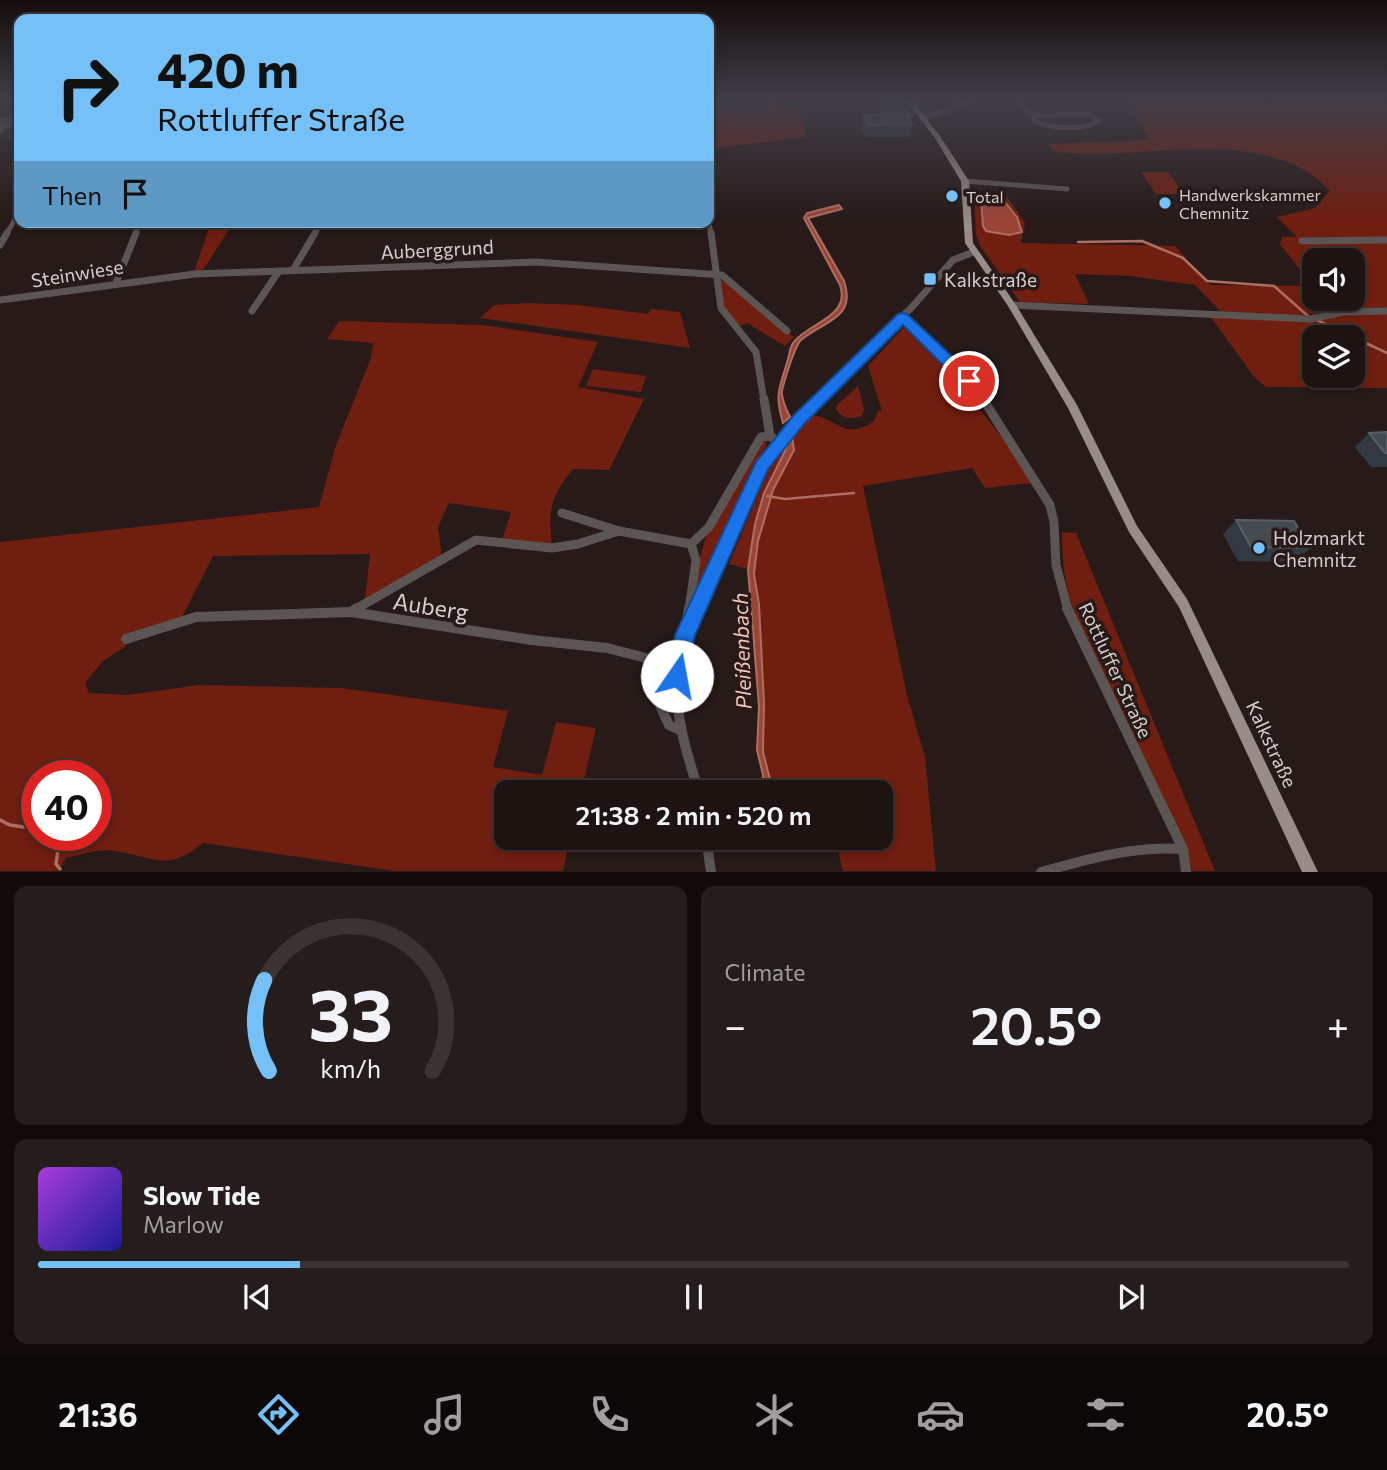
<!DOCTYPE html>
<html lang="en">
<head>
<meta charset="utf-8">
<style>
	body { margin:0; font-family:Commissioner,sans-serif; background:#251d1b; color:#f1f3f6; height:100vh; display:flex; flex-direction:column; font-size:26px; white-space:nowrap }
	* { box-sizing:border-box; margin:0 }
	p { font-size:23px; color:#a09e9f }
	.icon { flex:none; width:38px; height:38px; fill:none; stroke:currentColor; stroke-width:2; stroke-linecap:round; stroke-linejoin:round }
	.map { position:relative; height:872px; overflow:hidden }
	.panel { display:flex; flex-direction:column; gap:14px; padding:14px; background:#100b0a; flex:1 }
	.panel>* { flex:none }
	.guide { position:absolute; left:14px; top:14px; width:700px; height:214px; border-radius:14px; box-shadow:0 4px 10px #0003,0 0 0 2px #3b3332; background:#75c0f6; color:#111; overflow:hidden }
	.tools { position:absolute; left:1302px; top:248px; display:grid; gap:14px }
	.tools a { display:grid; place-items:center; width:63px; height:63px; border-radius:14px; background:#1d1412; box-shadow:0 4px 10px #0003,0 0 0 2px #3b3332; font-size:35px }
	.speed { position:absolute; left:21px; top:760px; display:flex; gap:14px; font-size:35px; font-weight:700; text-align:center }
	.speed>* { display:grid; place-content:center; width:91px; height:91px; border-radius:50%; background:#1d1412; box-shadow:0 4px 10px #0003,0 0 0 2px #3b3332; line-height:1 }
	.speed .limit { border:10px solid #d22; background:#fff; color:#111 }
	.pin { position:absolute; display:grid; place-items:center; width:60px; height:60px; color:#fff; margin:-30px; border:4px solid #fff; border-radius:50%; box-shadow:0 2px 7px #0007 }
	.me { position:absolute; width:77px; margin:-38px; rotate:12deg; stroke-linejoin:round; filter:drop-shadow(0 0 5px #0008) }
	.turn { display:flex; align-items:center; gap:24px; height:147px; padding:0 28px; font-size:32px }
	.turn .icon { width:91px; height:91px; stroke-width:2.5 }
	.turn b { display:block; font-size:49px; line-height:60px }
	.then { display:flex; align-items:center; height:66px; padding:0 28px; background:#0003; gap:14px; font-size:26px }
	.big { font-size:52px; font-weight:600; line-height:1.1 }
	.panel .widget { flex:1; display:flex; flex-direction:column; justify-content:center; gap:10px; min-width:0; padding:0 24px; border-radius:14px; background:#251d1b }
	.panel .dial { align-items:center; gap:0 }
	.dial svg { height:182px; overflow:visible; fill:none; stroke:#3b3332; stroke-width:7; stroke-linecap:round; text-anchor:middle }
	.dial text { fill:#f1f3f6; stroke:none }
	.song { display:flex; align-items:center; gap:21px }
	.cover { width:84px; height:84px; border-radius:10px; background:linear-gradient(135deg,hsl(280 70% 55%),hsl(240 70% 35%)) }
	.played { height:7px; border-radius:4px; background:linear-gradient(90deg,#75c0f6 20%,#3b3332 20%) }
	.keys { display:flex; justify-content:space-around; direction:ltr }
	.heat { display:flex; justify-content:space-between; align-items:center; font-size:38px; direction:ltr }
	.panel .tiles { flex:1; display:grid; gap:14px; grid-template-columns:1fr 1fr }
	.widget:last-child { grid-column:span 2 }
	.trip { position:absolute; left:494px; top:780px; width:399px; height:70px; border-radius:14px; background:#1d1412; box-shadow:0 4px 10px #0003,0 0 0 2px #3b3332; font-weight:600; line-height:70px; text-align:center }
	.menu { display:flex; height:112px; justify-content:space-around; align-items:center; background:#0c0807; color:#a09e9f }
	.menu .icon { width:49px; height:49px }
	.menu .selected { color:#75c0f6 }
	.menu b { font-size:32px; color:#f1f3f6 }
	.map>svg:first-child { display:block }
	.green { fill:#701e0f; fill-rule:evenodd }
	.water { fill:#9b4535; stroke:#ad6e63; stroke-width:2 }
	.lines { fill:none; stroke-linecap:round; stroke-linejoin:round }
	.stream-far1 { stroke:#ad6e63; stroke-width:2.5 }
	.stream { stroke:#ad6e63; stroke-width:3.5 }
	.minor-far3 { stroke:#5b5553; stroke-width:5 }
	.minor-far2 { stroke:#5b5553; stroke-width:7 }
	.minor-far1 { stroke:#5b5553; stroke-width:9 }
	.minor { stroke:#5b5553; stroke-width:10 }
	.major { fill:#998b88; fill-rule:evenodd }
	.wall { fill:#313a42 }
	.shaded-wall { fill:#25272b }
	.building { fill:#434a50; stroke:#5a5f64; stroke-width:2 }
	.route { fill:#1a73e8; stroke:#114b97; stroke-width:2 }
	.poi-dot { fill:#75c0f6; stroke:#271a18; stroke-width:2.5 }
	.labels { text-anchor:middle; dominant-baseline:central; stroke-width:7; stroke-linejoin:round; paint-order:stroke }
	.far-poi-label { font-size:16px; fill:#d8cfcd; stroke:#271a18; text-anchor:start }
	.street-label { font-size:19px; fill:#d8cfcd; stroke:#271a18 }
	.poi-label { font-size:19px; fill:#d8cfcd; stroke:#271a18; text-anchor:start }
	.water-label { font-size:21px; font-style:italic; fill:#f7c5ba; stroke:#271a18 }
	.near-street-label { font-size:23px; fill:#d8cfcd; stroke:#271a18 }
</style>
</head>
<body>
<div class="map">
<svg width="1387" height="872" viewBox="0 0 1387 872">
	<rect width="100%" height="100%" fill="#271a18"/>
	<!-- green -->
	<g class="green">
		<path d="M760,101H773L781,108L799,106L806,137L716,148L709,137V109L726,107L728,113L766,109Z"/>
		<path d="M1129,101H1387V388L1266,387L1255,378L1210,316L1319,319L1337,317L1332,311L1300,316L1222,313L1195,285L1130,276L1075,274L1089,304L1020,302L980,246L976,235L974,196L1008,198L1025,223L1021,243L1175,246L1210,285L1313,286L1280,244L1282,237H1297L1277,217L1315,208L1330,191C1265,120 1137,164 1053,151L1048,144L1150,140L1127,103ZM984,199L1006,203L1017,217L1021,232L997,234L983,226L982,205ZM1314,261H1353V299H1314ZM1314,338H1353V376H1314Z"/>
		<path d="M1141,172H1168L1184,194H1156Z"/>
		<path d="M211,222H234L203,270L194,272Z"/>
		<path d="M719,280L724,281L794,337L785,346L747,323L737,327L722,303Z"/>
		<path d="M529,303L578,305L648,314L651,309L680,312L690,348L480,318L494,305Z"/>
		<path d="M339,321L482,325L598,342L578,387L644,399L609,470L573,469C550,497 548,510 552,545L502,540L511,512L449,503L438,527L442,558L365,600L370,554L213,556L182,617L132,635L126,646L103,661L85,683L89,693L128,695L199,685L341,688L508,711L493,767L542,775L556,722L596,728L581,793H506V838H570L563,871H395L203,843C167,872 157,858 115,851C101,848 80,855 66,858L58,871H0V542L319,507L336,445L371,358L373,343L327,339ZM37,775H96V835H37Z"/>
		<path d="M906,325L964,381V389L1011,449L1033,483L985,488L972,468L863,486L907,695L925,757L936,871H843L837,846L761,841L762,838H880V793H772L763,752L764,703L759,604L754,574L758,541L773,490L794,450L792,437L811,415C836,417 845,442 874,421L878,411H882L868,366Z"/>
		<path d="M593,369L646,376L641,392L586,386Z"/>
		<path d="M858,386L864,409L862,416C851,420 843,419 836,409L837,405Z"/>
		<path d="M764,439L767,444L758,460L691,614L701,553L706,537Z"/>
		<path d="M785,443L786,449L764,493L755,524L748,569L729,564L769,468Z"/>
		<path d="M1062,532L1076,533L1215,871H1191L1076,617C1065,588 1062,563 1062,532Z"/>
	</g>
	<!-- water -->
	<g class="water">
		<path d="M984,199L1004,201L1017,217L1022,232L1009,235L986,231L983,226L981,200Z"/>
		<path d="M839,205L842,209L808,218L844,281C857,319 823,321 801,340C795,345 784,382 782,391C781,399 787,411 790,417L783,423C774,392 780,388 788,359C790,353 789,349 793,343C808,322 851,318 840,285L804,218L807,213Z"/>
		<path d="M792,437L794,450L773,490L758,541L754,574L759,604L764,703L763,752L772,787V793H763V775L757,750L759,706L748,569L755,524L764,493L786,449L785,443Z"/>
	</g>
	<g class="lines">
		<!-- stream-far1 -->
		<g class="stream-far1">
			<path d="M1078,242L1142,241L1183,258L1207,281L1274,286L1308,316"/>
			<path d="M1317,320L1387,353"/>
			<path d="M767,496L785,499L854,493"/>
		</g>
		<!-- stream -->
		<g class="stream">
			<path d="M0,820L10,825L37,829"/>
			<path d="M60,835L56,864L60,869"/>
		</g>
		<!-- minor-far3 -->
		<g class="minor-far3">
			<path d="M1019,101L1033,116"/>
			<path d="M1088,114L1099,121C1083,131 1052,128 1035,122L1033,116Z"/>
			<path d="M925,118L969,101"/>
			<path d="M965,181L1067,189"/>
			<path d="M709,221L711,235"/>
			<path d="M6,235L19,212"/>
			<path d="M135,235L140,222"/>
			<path d="M314,235L322,222"/>
		</g>
		<!-- minor-far2 -->
		<g class="minor-far2">
			<path d="M711,233L721,308L756,352L764,401"/>
			<path d="M1302,241L1387,240"/>
			<path d="M0,245L7,233"/>
			<path d="M293,270L315,233"/>
			<path d="M116,283L136,233"/>
			<path d="M0,300L195,274L536,262L722,275L787,331"/>
			<path d="M1012,305L1310,319L1344,312L1387,311"/>
			<path d="M913,306L953,260L974,252"/>
			<path d="M252,311L279,271"/>
			<path d="M902,317L969,381L984,401"/>
			<path d="M817,401L911,308"/>
		</g>
		<!-- minor-far1 -->
		<g class="minor-far1">
			<path d="M764,399L770,436L773,438"/>
			<path d="M983,399L1050,505L1054,522L1056,565L1068,610"/>
			<path d="M562,513L619,531L691,544L709,527L761,437L770,436"/>
			<path d="M354,610L476,540L552,548L578,544L619,531"/>
			<path d="M689,610L696,560L691,544"/>
			<path d="M696,610L762,466L798,420L819,399"/>
		</g>
		<!-- minor -->
		<g class="minor">
			<path d="M697,608C664,680 677,721 699,793"/>
			<path d="M1067,608L1183,849L1186,872"/>
			<path d="M351,612L357,608"/>
			<path d="M686,628L689,608"/>
			<path d="M126,639L196,617L351,612L532,640L607,648L650,659L657,699L669,725L680,730"/>
			<path d="M706,838L711,872"/>
			<path d="M1041,872C1090,859 1131,846 1183,849"/>
		</g>
		<!-- major -->
		<path class="major" d="M907,101H913L940,136L969,181L973,243L1016,305L1077,405L1137,526L1187,599L1318,872H1302L1179,607L1129,532L1068,408L1008,306L965,243L961,181L935,138Z"/>
	</g>
	<!-- wall -->
	<g class="wall">
		<path d="M883,101H905L911,116L910,121L912,124L909,137H866L861,127L863,115L883,114L881,111Z"/>
		<path d="M1387,432V467H1371L1355,447L1369,433Z"/>
		<path d="M1236,520L1310,548L1296,562L1238,561L1223,534Z"/>
	</g>
	<!-- shaded-wall -->
	<path class="shaded-wall" d="M12,117L19,126V147L15,148L7,137L6,140H0L1,127Z"/>
	<!-- building -->
	<g class="building">
		<path d="M885,101H905L912,108L907,109L911,116H907L912,124L868,125L863,115L895,113Z"/>
		<path d="M12,117L10,120H6L1,127L3,130L0,133V119Z"/>
		<path d="M15,119L9,127H1L6,120Z"/>
		<path d="M1387,432V453H1385L1369,433Z"/>
		<path d="M1236,520L1294,521L1310,548L1251,547Z"/>
	</g>
	<!-- sky -->
	<linearGradient id="sky" x2="0" y2="1"><stop stop-color="#150e0d"/><stop offset="0.45" stop-color="#413e48"/><stop offset="1" stop-color="#413e48" stop-opacity="0"/></linearGradient>
	<rect width="1387" height="223" fill="url(#sky)"/>
	<!-- route -->
	<path class="route" d="M902,313L907,314L974,377L976,381L974,385H963L903,325L804,424L768,469L695,635L684,682L677,685L669,682L666,676L675,635L756,462L793,416L898,314Z"/>
	<!-- markers -->
	<g class="poi-dot">
		<circle cx="952" cy="196" r="7"/>
		<circle cx="1165" cy="203" r="7"/>
		<rect x="923" y="272" width="14" height="14" rx="3.5"/>
		<circle cx="1259" cy="548" r="7"/>
	</g>
	<g class="labels">
		<!-- far-poi labels -->
		<g class="far-poi-label">
			<text x="1179" y="194">Handwerkskammer<tspan x="1179" dy="18">Chemnitz</tspan></text>
			<text x="966" y="196">Total</text>
		</g>
		<!-- street labels -->
		<g class="street-label">
			<text transform="translate(437 249) rotate(-3)">Auberggrund</text>
			<text transform="translate(77 273) rotate(-9)">Steinwiese</text>
			<text transform="translate(1116 670) rotate(65)">Rottluffer Straße</text>
			<text transform="translate(1272 744) rotate(65)">Kalkstraße</text>
		</g>
		<!-- poi labels -->
		<g class="poi-label">
			<text x="944" y="279">Kalkstraße</text>
			<text x="1273" y="537">Holzmarkt<tspan x="1273" dy="22">Chemnitz</tspan></text>
		</g>
		<!-- water labels -->
		<g class="water-label">
			<text transform="translate(741 651) rotate(-92)">Pleißenbach</text>
		</g>
		<!-- near-street labels -->
		<g class="near-street-label">
			<text transform="translate(431 606) rotate(9)">Auberg</text>
		</g>
	</g>
</svg>
<div class="tools">
<a><svg class="icon" aria-label="sound" viewBox="0 0 24 24"><path d="M4 9h4l5-4v14l-5-4H4zM17 9q2 3 0 6"/></svg></a>
<a><svg class="icon" aria-label="layers" viewBox="0 0 24 24"><path d="M12 4l9 5-9 5-9-5zM3 14l9 5 9-5"/></svg></a>
</div>
<div class="speed"><div class="limit">40</div></div>
<div class="pin" style="left:969px;top:381px;background:#d93025"><svg class="icon" aria-label="arrive" viewBox="0 0 24 24"><path d="M6 21V4h12l-3 4 3 4H6"/></svg></div>
<svg class="me" style="left:677px;top:676px" viewBox="-20 -20 40 40"><circle r="19" fill="#fff"/><path d="M0-13L10 11 0 6-10 11z" fill="#1a73e8"/></svg>
<div class="trip">21:38 · 2 min · 520 m</div>
<div class="guide">
<div class="turn"><svg class="icon" aria-label="right" viewBox="0 0 24 24"><path d="M7 20v-9h11M14 6l5 5-5 5"/></svg><div><b>420 m</b>Rottluffer Straße</div></div>
<div class="then">Then<svg class="icon" aria-label="arrive" viewBox="0 0 24 24"><path d="M6 21V4h12l-3 4 3 4H6"/></svg></div>
</div>
</div>
<section class="panel">
<div class="tiles">
<div class="widget dial"><svg viewBox="0 0 100 80">
<path d="M14 69A42 42 0 1 1 86 69"/>
<path d="M14 69A42 42 0 0 1 12 29" stroke="#75c0f6"/>
<text x="50" y="56" font-size="32" font-weight="700">33</text>
<text x="50" y="72" font-size="11">km/h</text>
</svg></div>
<div class="widget"><p>Climate</p>
<div class="heat"><a>−</a><b class="big">20.5°</b><a>+</a></div>
</div>
<div class="widget">
<div class="song"><i class="cover"></i><div><b>Slow Tide</b><p>Marlow</p></div></div>
<div class="played"></div>
<div class="keys"><svg class="icon" aria-label="previous" viewBox="0 0 24 24"><path d="M18 5L8 12l10 7zM5 5v14"/></svg><svg class="icon" aria-label="pause" viewBox="0 0 24 24"><path d="M8 5v14M16 5v14"/></svg><svg class="icon" aria-label="next" viewBox="0 0 24 24"><path d="M6 5l10 7-10 7zM19 5v14"/></svg></div>
</div>
</div>
</section>
<nav class="menu">
<b>21:36</b>
<svg class="icon selected" aria-label="directions" viewBox="0 0 24 24"><path d="M12 3l9 9-9 9-9-9zM9 14v-3h6M13 9l2 2-2 2"/></svg>
<svg class="icon" aria-label="music" viewBox="0 0 24 24"><path d="M9 18V5l10-2v13"/><circle cx="6" cy="18" r="3"/><circle cx="16" cy="16" r="3"/></svg>
<svg class="icon" aria-label="phone" viewBox="0 0 24 24"><path d="M5 4h4l2 5-3 2q2 4 5 5l2-3 5 2v4C11 20 4 13 5 4z"/></svg>
<svg class="icon" aria-label="climate" viewBox="0 0 24 24"><path d="M12 3v18M4 7l16 10M4 17L20 7"/></svg>
<svg class="icon" aria-label="car" viewBox="0 0 24 24"><path d="M5 17H2v-5l4-1 3-4h7l3 4 3 1v5h-3M9 17h6M6 11h13"/><circle cx="7" cy="17" r="2"/><circle cx="17" cy="17" r="2"/></svg>
<svg class="icon" aria-label="filters" viewBox="0 0 24 24"><path d="M4 7h16M4 17h16"/><circle cx="9" cy="7" r="2"/><circle cx="15" cy="17" r="2"/></svg>
<b>20.5°</b>
</nav>
</body>
</html>
